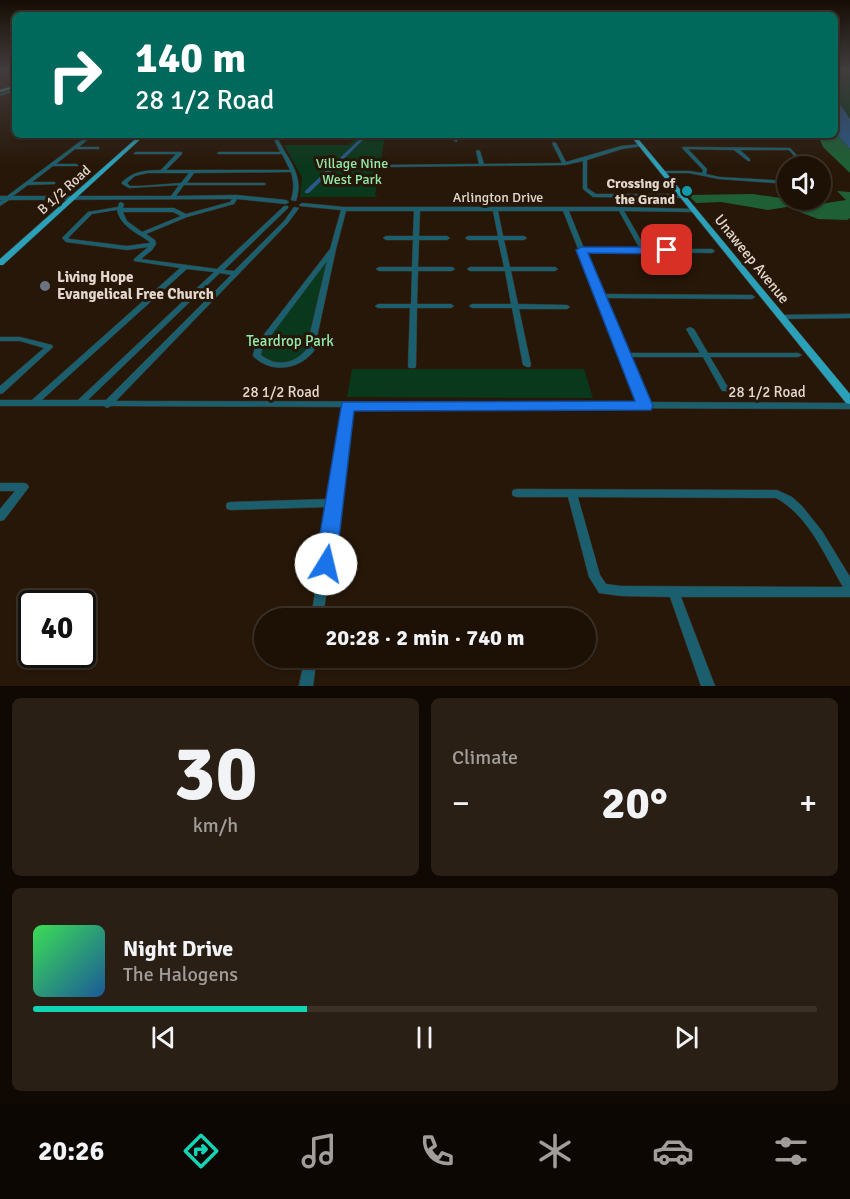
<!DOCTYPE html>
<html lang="en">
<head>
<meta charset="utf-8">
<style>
	body { margin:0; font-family:Signika,sans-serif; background:#2a1f14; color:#f1f3f6; height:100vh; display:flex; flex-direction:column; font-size:22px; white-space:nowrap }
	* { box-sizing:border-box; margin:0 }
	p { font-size:20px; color:#a09d9b }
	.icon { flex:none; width:33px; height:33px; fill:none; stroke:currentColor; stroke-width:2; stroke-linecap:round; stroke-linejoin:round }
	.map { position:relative; height:686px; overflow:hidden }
	.panel { display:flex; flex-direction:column; gap:12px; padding:12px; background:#100903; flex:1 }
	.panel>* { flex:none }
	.guide { position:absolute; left:12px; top:12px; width:826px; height:126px; border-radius:9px; box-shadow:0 2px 4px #0004,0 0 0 2px #3b3128; background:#00695c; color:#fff; overflow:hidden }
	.fabs { position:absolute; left:777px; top:156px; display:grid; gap:12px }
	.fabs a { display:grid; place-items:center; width:54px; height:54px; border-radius:50%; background:#1d1106; box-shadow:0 2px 4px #0004,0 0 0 2px #3b3128; font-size:30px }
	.speed { position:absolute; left:18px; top:590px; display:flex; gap:12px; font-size:30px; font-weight:700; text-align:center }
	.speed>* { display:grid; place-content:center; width:78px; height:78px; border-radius:50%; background:#1d1106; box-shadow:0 2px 4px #0004,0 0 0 2px #3b3128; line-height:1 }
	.speed .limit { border:3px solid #111; border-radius:9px; background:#fff; color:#111 }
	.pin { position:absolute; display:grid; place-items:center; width:51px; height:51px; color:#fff; margin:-26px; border-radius:12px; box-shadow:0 3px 9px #0006 }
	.me { position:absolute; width:66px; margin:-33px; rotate:9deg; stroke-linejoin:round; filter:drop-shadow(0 0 4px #0008) }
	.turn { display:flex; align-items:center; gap:21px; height:126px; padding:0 24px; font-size:27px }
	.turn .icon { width:78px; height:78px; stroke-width:2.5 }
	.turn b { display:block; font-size:42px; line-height:51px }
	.big { font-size:45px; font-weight:700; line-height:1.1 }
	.panel .widget { flex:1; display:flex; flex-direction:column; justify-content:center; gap:9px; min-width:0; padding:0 21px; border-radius:9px; background:#2a1f14 }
	.panel .dial { align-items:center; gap:0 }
	.dial b { font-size:78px; line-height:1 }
	.song { display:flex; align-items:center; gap:18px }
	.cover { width:72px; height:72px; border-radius:9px; background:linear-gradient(135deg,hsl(130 70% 55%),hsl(210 70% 35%)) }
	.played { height:6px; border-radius:3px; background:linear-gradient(90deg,#11d5b4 35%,#3b3128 35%) }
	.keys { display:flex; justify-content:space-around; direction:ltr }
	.heat { display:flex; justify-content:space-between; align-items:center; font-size:33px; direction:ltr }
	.panel .tiles { flex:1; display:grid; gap:12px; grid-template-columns:1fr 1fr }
	.widget:last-child { grid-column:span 2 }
	.trip { position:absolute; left:254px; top:608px; width:342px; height:60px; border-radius:30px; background:#1d1106; box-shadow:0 2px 4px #0004,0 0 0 2px #3b3128; font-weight:700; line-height:60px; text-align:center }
	.tab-bar { display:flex; height:96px; justify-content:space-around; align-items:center; background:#0c0702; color:#a09d9b }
	.tab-bar .icon { width:42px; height:42px }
	.tab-bar .on { color:#11d5b4 }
	.tab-bar b { font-size:27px; color:#f1f3f6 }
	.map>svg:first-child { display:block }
	.green { fill:#0a381c }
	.forest { fill:#1e5f36 }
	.water { fill:#295888 }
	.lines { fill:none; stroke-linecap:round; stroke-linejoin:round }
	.canal { fill:#295888; fill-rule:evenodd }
	.minor-casing { stroke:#413224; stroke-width:1 }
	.major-casing { stroke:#413224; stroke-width:1 }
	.highway-casing { stroke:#413224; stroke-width:2 }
	.minor { fill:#1b5f6e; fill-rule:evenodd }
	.major { fill:#2ba0b9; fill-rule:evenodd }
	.highway { fill:#22bbd8; fill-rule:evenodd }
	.route { fill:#1a73e8; stroke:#114b97; stroke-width:1.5 }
	.culture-dot { fill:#0f9aa8; stroke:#271708; stroke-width:2 }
	.worship-dot { fill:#6b7280; stroke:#271708; stroke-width:2 }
	.labels { text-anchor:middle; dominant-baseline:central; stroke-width:6; stroke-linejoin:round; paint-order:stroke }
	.far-park-label { font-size:14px; fill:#91ebab; stroke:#271708 }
	.far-poi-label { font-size:14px; font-weight:bold; fill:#e2d6cd; stroke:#271708; text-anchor:end }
	.far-street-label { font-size:14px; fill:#e2d6cd; stroke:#271708 }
	.street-label { font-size:15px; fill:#e2d6cd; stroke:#271708 }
	.poi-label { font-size:15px; font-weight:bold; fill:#e2d6cd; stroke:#271708; text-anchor:start }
	.park-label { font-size:15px; fill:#91ebab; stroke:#271708 }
</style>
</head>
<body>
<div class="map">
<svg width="850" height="686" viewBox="0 0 850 686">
	<rect width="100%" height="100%" fill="#271708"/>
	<!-- green -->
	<g class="green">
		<path d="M836,69H845L850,74V119L836,98Z"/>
		<path d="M359,135H385L375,195L378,197H300L302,177L284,145H349Z"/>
		<path d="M327,260L329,261L308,346C298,365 279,366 261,356L265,342Z"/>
		<path d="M352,369H584L593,398L347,397Z"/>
	</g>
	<!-- forest -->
	<g class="forest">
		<path d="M836,134L850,149V173L823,147L818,135Z"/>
		<path d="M837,191L850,192V218L847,220L818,219L787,207L768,210L721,202L696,203L688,195L753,194L820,204L846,200Z"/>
	</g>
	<!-- water -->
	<path class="water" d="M836,98L850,119V149L836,134Z"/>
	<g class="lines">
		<!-- canal -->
		<g class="canal">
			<rect x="13" y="76" width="2" height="2"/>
			<path d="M364,135H368L309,193H305V191Z"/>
		</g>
		<!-- minor casing -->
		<g class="minor-casing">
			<g id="minor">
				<path d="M15,89V91L0,96V94Z"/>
				<path d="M89,135L92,136L79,147H99V149H75L56,164H76L78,165V166H53L32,182H55V184L28,185L13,196H171L179,185L129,188L122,184V182C136,170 144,171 161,170L176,154H134V153L136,152H182V154L166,170H290L282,154H219L217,153L219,152H280L273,137L157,138V136H158L334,135L332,136L277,137C287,159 305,174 296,201L291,200C294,190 294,182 291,172L194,173L187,183H264L266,184L264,185H184L176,196L236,195L286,200L289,202L286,204L237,199L234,204L187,217L146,234L155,240L156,244L152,250L141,259L217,269L284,206H288V208L224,270L234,271L284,221L294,207L299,208L288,223L116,401L639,402L563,211H498L503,236H524L527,238L524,240H504L510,267H555L558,269L555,271H511L518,304L567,305L570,307L567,309H519L531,365L530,367H527L523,365L512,308H472L469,306L472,304H511L505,271H470L467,269L470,267H504L498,240H468L465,238L468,236H498L493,211H420L419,236H447L450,238L447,240H419L418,267H452L455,269L452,271H418L417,304H451L454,306L451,308H417L416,366L415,368H409L408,366L410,308H378L375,306L378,304H411L412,271H379L376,269L379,267H412L413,240H386L383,238L386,236H413L414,211H346L336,249L314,351C299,370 271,374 253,356L255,346L330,249L341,210L300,206L299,205L302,203L344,207H620L695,209V211L693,212L624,211L646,249H712L715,251L712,253L649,252L659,270L656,272L653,270L643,252H585L603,294L752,295L755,297L752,299L605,298L627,353H700L686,329L690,327L694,329L708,353H798L802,355L798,357H710L729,389L728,391H722L703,357H629L648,402L850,403V409L351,407L339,500L340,503L338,506L323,618H311L328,507L231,510L227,509L226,506L227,503L231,502L329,499L342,407L111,406L107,408L104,406H0V400H32L180,268L134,261V259L148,247L127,250L66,242L62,238L88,212L118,207L119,203L121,202L124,204L123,208H174L186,214L230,202L232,199L9,200L0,206V201L3,200H0V196H7ZM148,173H189L181,183L141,186H130L127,183L135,176ZM117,210C121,227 136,232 150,242L149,243L127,246L70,239L68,238L92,214ZM569,211H619L640,249L584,248ZM123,212H173L181,216L142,232L127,221ZM327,261L306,350C294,364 276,367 261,355L263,346ZM187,269L214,272L78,400H42ZM220,273L231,275L106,400H88Z"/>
				<path d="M407,135H411V137L408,138Z"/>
				<path d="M453,135H457V142L454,141Z"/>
				<path d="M647,135H670L668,136L634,138L632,137L634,136Z"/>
				<path d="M554,142L556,143L566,162L621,146L642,144V146L622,149L587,160V188L596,194H682L685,196L682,198L593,197L583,189V161L565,165L385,167L383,166L385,165L479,164L476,151L478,150L480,151L484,164L562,163L552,143Z"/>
				<path d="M684,147L790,148L807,166H803L789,150H740L750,159V161H748L734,150L688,149L707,169L706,174L719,177L788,181V184L719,179L689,173H660V172L662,171H689L702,173L703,170L682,148Z"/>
				<path d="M850,314V318L781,319L777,317L781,315Z"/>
				<path d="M0,337H20L52,345L53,347L3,393L0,394V386L44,348L20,341H0Z"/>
				<path d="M0,483H24L27,484L29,487L4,520L0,521V509L15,491H0Z"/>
				<path d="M517,489L777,490L792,497L802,506L822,531L850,577V597H681L715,686H701L670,597L621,596L599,593L589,577L568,497H517L513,496L512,493L513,490ZM578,497L776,498C809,516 825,556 843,587L621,586L606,584L600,575Z"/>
				<path d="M305,657H317L313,686H299Z"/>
			</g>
		</g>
		<!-- major casing -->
		<g class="major-casing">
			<g id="major">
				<path d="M140,135H145L3,265H0V259Z"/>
				<path d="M630,135H635L850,394V404L846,403Z"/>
			</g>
		</g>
		<!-- highway casing -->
		<g class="highway-casing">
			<path id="highway" d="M13,86H15V88L0,92V90Z"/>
		</g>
		<!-- minor -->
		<use href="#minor" class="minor"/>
		<!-- major -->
		<use href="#major" class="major"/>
		<!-- highway -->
		<use href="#highway" class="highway"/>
	</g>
	<!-- sky -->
	<linearGradient id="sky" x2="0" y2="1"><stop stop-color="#150d04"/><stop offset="0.42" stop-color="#413c3d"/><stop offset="1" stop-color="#413c3d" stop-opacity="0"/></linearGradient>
	<rect width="850" height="165" fill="url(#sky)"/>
	<!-- route -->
	<path class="route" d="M581,247H667L672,250L667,254L588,253L653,406L651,410L354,411L336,564L333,570L326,573L318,570L315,564L342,402L635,401L576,250Z"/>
	<!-- markers -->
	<circle class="culture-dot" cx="687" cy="191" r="6"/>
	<circle class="worship-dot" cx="45" cy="286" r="6"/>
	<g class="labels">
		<!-- far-park labels -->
		<g class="far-park-label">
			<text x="352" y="163">Village Nine<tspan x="352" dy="16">West Park</tspan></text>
		</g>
		<!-- far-poi labels -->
		<g class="far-poi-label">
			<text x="675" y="183">Crossing of<tspan x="675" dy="16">the Grand</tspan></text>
		</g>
		<!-- far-street labels -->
		<g class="far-street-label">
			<text transform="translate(64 190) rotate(-42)">B 1/2 Road</text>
			<text x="498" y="197">Arlington Drive</text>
		</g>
		<!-- street labels -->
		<g class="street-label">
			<text transform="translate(752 259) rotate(51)">Unaweep Avenue</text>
			<text x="281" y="392">28 1/2 Road</text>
			<text x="767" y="392">28 1/2 Road</text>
		</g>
		<!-- poi labels -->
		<g class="poi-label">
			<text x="57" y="277">Living Hope<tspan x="57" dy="17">Evangelical Free Church</tspan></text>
		</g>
		<!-- park labels -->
		<g class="park-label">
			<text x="290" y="341">Teardrop Park</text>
		</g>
	</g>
</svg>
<div class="fabs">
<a><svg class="icon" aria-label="sound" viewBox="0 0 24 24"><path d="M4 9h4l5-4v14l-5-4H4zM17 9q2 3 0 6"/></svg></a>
</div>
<div class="speed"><div class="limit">40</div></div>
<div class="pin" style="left:667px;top:250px;background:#d93025"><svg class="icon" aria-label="arrive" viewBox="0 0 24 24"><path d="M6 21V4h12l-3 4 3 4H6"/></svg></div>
<svg class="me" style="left:326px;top:564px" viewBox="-20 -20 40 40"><circle r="19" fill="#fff"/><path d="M0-13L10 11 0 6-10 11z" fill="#1a73e8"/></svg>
<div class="trip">20:28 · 2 min · 740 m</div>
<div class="guide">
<div class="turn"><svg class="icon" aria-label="right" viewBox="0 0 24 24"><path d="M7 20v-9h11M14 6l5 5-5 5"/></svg><div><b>140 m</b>28 1/2 Road</div></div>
</div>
</div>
<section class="panel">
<div class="tiles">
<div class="widget dial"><b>30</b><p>km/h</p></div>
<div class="widget"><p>Climate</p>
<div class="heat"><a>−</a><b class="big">20°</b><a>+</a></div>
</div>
<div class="widget">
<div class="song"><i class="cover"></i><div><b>Night Drive</b><p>The Halogens</p></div></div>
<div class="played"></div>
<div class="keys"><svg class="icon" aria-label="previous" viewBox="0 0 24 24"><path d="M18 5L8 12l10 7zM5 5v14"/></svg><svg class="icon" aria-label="pause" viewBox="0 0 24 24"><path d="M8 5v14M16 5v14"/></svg><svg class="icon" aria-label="next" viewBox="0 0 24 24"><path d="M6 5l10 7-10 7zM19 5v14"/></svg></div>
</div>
</div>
</section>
<nav class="tab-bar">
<b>20:26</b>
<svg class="icon on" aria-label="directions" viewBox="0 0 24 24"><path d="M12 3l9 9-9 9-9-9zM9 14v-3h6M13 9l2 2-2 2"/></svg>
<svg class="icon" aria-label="music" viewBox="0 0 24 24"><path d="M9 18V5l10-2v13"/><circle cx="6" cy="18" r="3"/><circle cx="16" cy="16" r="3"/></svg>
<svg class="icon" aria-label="phone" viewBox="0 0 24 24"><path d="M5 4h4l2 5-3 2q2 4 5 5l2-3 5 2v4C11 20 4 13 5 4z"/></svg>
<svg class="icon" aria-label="climate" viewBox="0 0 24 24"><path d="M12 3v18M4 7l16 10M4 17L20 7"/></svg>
<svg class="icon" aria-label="car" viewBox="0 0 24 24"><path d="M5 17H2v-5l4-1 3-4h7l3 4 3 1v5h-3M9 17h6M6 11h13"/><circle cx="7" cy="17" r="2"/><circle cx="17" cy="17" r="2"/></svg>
<svg class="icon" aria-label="filters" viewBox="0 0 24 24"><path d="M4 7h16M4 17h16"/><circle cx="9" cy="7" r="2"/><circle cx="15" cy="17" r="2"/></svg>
</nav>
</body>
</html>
